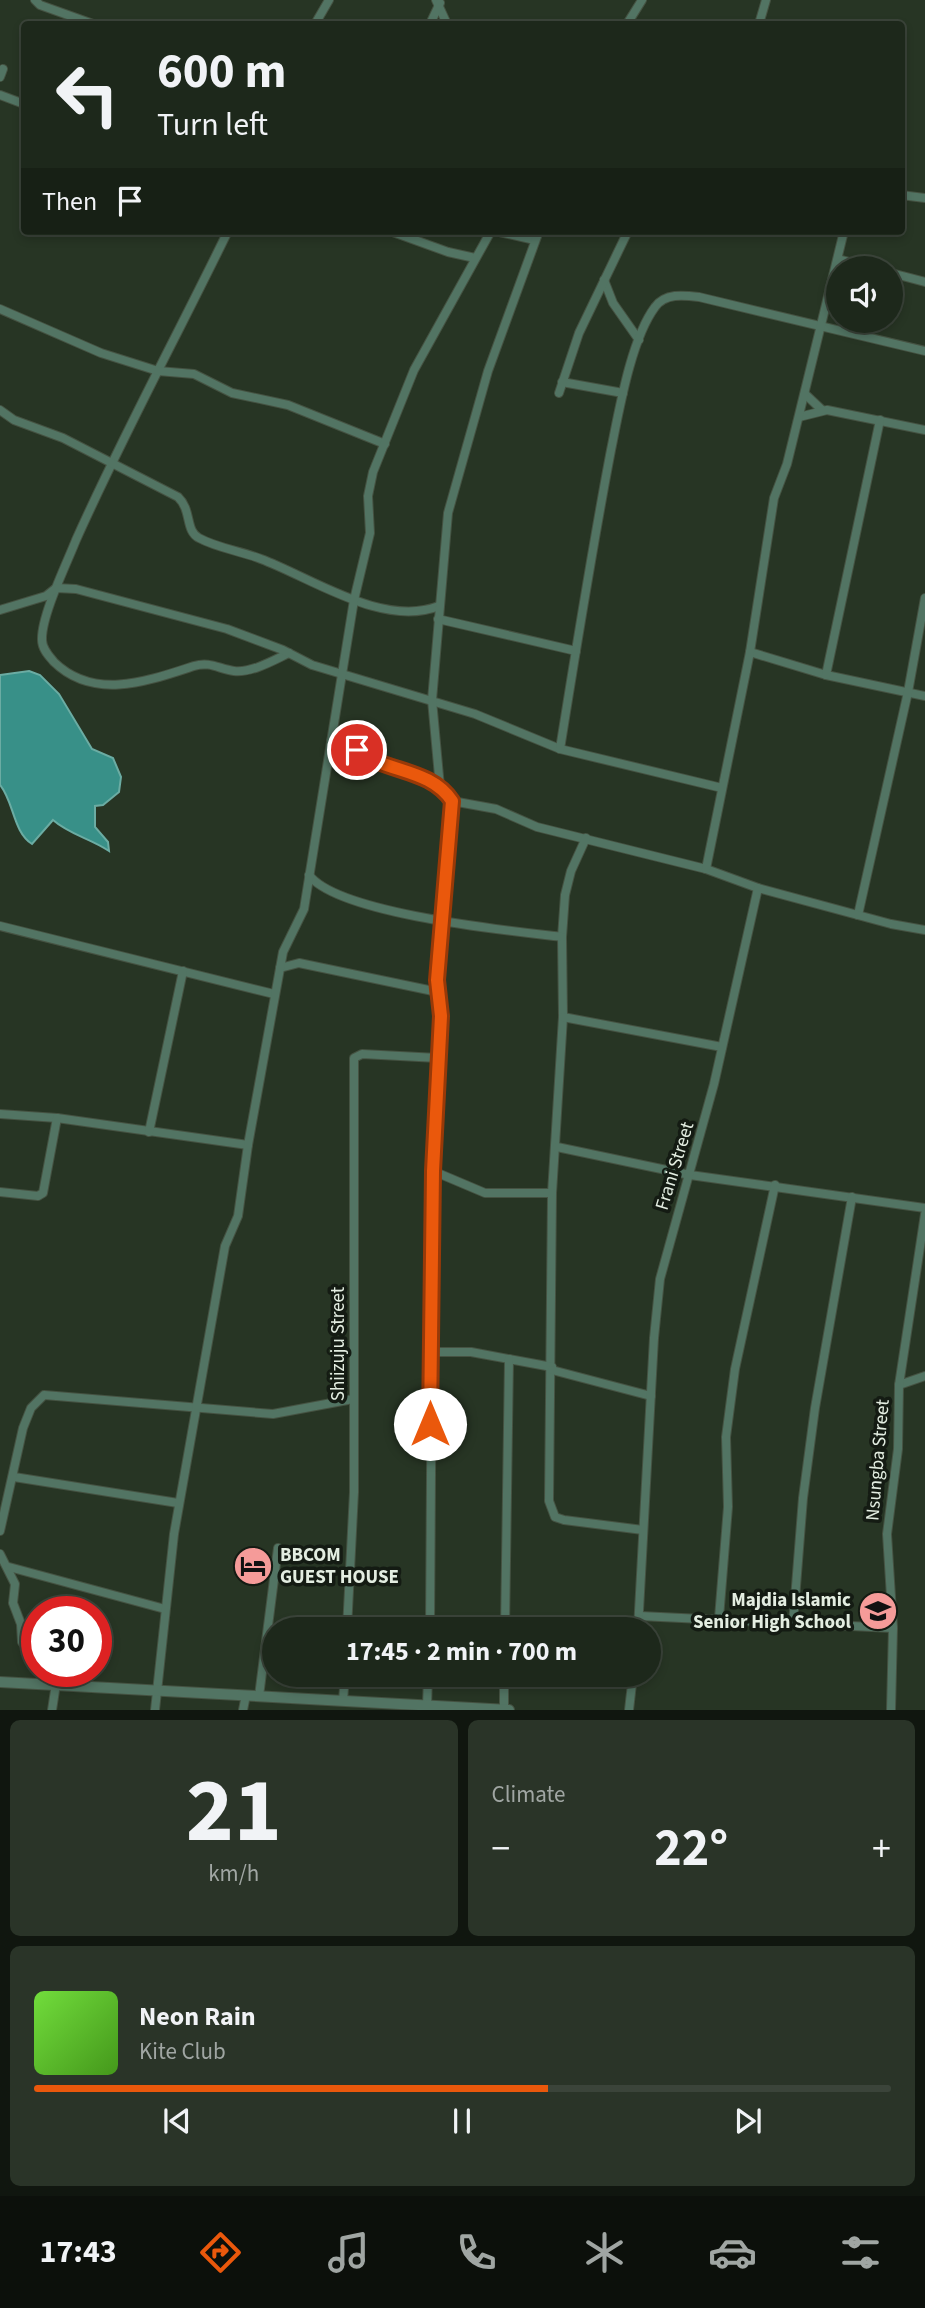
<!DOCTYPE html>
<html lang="en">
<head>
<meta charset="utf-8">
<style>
	body { margin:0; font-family:"Source Sans 3",sans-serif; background:#2a3428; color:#f1f3f6; height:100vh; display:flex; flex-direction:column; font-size:26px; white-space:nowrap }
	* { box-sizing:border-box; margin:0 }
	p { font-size:23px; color:#a0a6a3 }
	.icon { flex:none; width:38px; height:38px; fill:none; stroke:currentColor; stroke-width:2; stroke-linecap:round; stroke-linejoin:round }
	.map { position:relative; height:1710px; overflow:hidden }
	.panel { display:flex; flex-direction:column; gap:10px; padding:10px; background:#10160f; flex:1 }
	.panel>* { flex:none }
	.top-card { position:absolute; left:21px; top:21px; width:884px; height:214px; border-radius:7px; box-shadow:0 4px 10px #0003,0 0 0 2px #3b443a; background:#1d281b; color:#f1f3f6; overflow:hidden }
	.controls { position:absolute; left:826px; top:256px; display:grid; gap:14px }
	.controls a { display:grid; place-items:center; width:77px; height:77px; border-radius:50%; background:#1d281b; box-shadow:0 4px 10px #0003,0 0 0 2px #3b443a; font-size:35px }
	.speed { position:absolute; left:21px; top:1596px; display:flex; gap:14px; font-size:35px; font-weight:700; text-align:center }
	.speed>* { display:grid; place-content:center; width:91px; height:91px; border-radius:50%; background:#1d281b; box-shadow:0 4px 10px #0003,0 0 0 2px #3b443a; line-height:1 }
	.speed .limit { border:10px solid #d22; background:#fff; color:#111 }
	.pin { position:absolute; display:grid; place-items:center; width:60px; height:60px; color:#fff; margin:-30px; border:4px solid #fff; border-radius:50%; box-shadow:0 2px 7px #0007 }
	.me { position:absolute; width:77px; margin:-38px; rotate:0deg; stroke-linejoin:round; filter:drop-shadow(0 0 5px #0008) }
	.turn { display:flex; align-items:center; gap:24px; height:147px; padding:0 21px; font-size:32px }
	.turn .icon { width:91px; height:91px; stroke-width:2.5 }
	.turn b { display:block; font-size:49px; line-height:60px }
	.then { display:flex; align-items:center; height:66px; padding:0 21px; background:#0003; gap:14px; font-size:26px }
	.big { font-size:52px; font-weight:700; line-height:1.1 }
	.panel .card { flex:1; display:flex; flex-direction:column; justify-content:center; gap:10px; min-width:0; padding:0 24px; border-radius:10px; background:#2a3428 }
	.panel .dial { align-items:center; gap:0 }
	.dial b { font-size:91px; line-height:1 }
	.song { display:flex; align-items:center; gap:21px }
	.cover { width:84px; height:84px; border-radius:10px; background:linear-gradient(135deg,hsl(100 70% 55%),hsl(100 70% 35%)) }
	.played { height:7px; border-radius:4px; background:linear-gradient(90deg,#ea580c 60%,#3b443a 60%) }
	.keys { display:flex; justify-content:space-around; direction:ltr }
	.heat { display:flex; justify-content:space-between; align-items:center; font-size:38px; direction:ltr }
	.panel .tiles { flex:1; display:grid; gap:10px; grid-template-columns:1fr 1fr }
	.card:last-child { grid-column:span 2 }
	.trip { position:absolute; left:262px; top:1617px; width:399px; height:70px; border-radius:35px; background:#1d281b; box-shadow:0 4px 10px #0003,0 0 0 2px #3b443a; font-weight:700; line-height:70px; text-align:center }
	.tabs { display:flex; height:112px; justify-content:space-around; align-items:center; background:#0c100b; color:#a0a6a3 }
	.tabs .icon { width:49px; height:49px }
	.tabs .active { color:#ea580c }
	.tabs b { font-size:32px; color:#f1f3f6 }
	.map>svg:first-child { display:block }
	.water { fill:#389088; stroke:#6baca3; stroke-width:2 }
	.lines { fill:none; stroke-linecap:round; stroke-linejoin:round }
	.minor-casing { stroke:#455242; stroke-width:10 }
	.tertiary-casing { stroke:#455242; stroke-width:12 }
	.minor { stroke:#527463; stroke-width:8 }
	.tertiary { stroke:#527463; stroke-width:10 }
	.route-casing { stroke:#983908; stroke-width:18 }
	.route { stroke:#ea580c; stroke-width:12 }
	.labels { text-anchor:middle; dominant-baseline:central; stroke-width:7; stroke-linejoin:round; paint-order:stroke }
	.street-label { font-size:19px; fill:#e3ede1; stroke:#141b13 }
	.poi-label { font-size:19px; font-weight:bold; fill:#e3ede1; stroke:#141b13; text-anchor:start }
</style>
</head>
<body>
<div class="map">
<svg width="925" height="1710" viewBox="0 0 925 1710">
	<rect width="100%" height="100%" fill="#273524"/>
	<!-- water -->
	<path class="water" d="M29,671L40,675L59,694L92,749L113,758L121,777L119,792L103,805L95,806V827L108,842L109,851C90,838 70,835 53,820L32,844C13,832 14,802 0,785V675Z"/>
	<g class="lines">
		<!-- minor casing -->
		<g class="minor-casing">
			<g id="minor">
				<path d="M35,0L40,5L93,24"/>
				<path d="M436,0L447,24"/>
				<path d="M315,24L329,0"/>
				<path d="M430,24L440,3"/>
				<path d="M627,24L642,0"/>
				<path d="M759,24L766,0"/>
				<path d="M0,77L3,69"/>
				<path d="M0,95L24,104"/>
				<path d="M901,195L925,198"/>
				<path d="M228,231C178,334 123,435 76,540C67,563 41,616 42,640C42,649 49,656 54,662C94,701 148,681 194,666C210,661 219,669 234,671C252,673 274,660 289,653"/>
				<path d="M390,231L448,252L475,258"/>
				<path d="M495,231L535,240"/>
				<path d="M838,259L872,268"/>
				<path d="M891,273L925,282"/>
				<path d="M604,280L613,303L639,340"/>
				<path d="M0,309L101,353L158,371L194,374L232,393L288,405L385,444"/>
				<path d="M562,382L623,393"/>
				<path d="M559,393L579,333L628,231"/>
				<path d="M805,394L822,410"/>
				<path d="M0,410L14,420L63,438L178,497C192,510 185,531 199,538C217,548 241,551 261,559C312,578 383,628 439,606"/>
				<path d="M799,417L827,410L925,430"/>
				<path d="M0,610L46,596L56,588L76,589L227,629L283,650L312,665L475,714L560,749L722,788"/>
				<path d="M438,619L576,651"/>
				<path d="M750,652L826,675L925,696"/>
				<path d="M826,675L880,420"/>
				<path d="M331,741L350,747L378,763L430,780L452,801L496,809L537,827L706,869L758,888"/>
				<path d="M560,749C576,649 592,549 611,450C619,411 631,339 655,307C665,293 683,295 699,297L925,351"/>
				<path d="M440,787L432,700L448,513L488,371L539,231"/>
				<path d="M586,838L571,871L565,895L562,937L563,1017L552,1193L549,1501L555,1517L564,1520L643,1530"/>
				<path d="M706,869L750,652L774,498L787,464L844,231"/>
				<path d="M309,875C338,914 511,931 562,937"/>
				<path d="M858,915L908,692L925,598"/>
				<path d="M0,926L274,994"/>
				<path d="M280,968L299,963L438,992"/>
				<path d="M563,1017L722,1047"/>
				<path d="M0,1114L57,1118L248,1145"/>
				<path d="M149,1132L183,971"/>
				<path d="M557,1147L690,1175L925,1208"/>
				<path d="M433,1171L485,1193H552"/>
				<path d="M0,1192L38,1196L43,1193L57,1118"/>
				<path d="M430,1352H471L552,1367"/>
				<path d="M552,1370L651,1396"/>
				<path d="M899,1385L925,1376"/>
				<path d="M14,1477L178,1503"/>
				<path d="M0,1531L23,1428L31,1408L44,1395L273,1414L353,1399"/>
				<path d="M0,1554L15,1584L13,1603L21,1624L22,1642L37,1664"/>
				<path d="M9,1567L165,1609"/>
				<path d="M640,1616L893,1628"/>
				<path d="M719,1618L728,1507L726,1437L735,1369L775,1185"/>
				<path d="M793,1624L803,1498L815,1408L852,1197"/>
				<path d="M347,1629L354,1492V1058L362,1054L438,1058"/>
				<path d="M430,1629L433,1171L441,1016L437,980L452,801"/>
				<path d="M505,1629L509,1359"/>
				<path d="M638,1629L654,1338L660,1279L714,1084L758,888L891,924L925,930"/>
				<path d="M41,1671L47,1684"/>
				<path d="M259,1696L278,1548"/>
				<path d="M343,1701L345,1675"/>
				<path d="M427,1707L428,1675"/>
				<path d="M504,1709V1675"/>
				<path d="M52,1710L56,1684"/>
				<path d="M155,1710L174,1534L225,1246L238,1216L248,1145L283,952L304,909L354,600L370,533L368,496L373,472L414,370L491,231"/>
				<path d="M243,1710L246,1695"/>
				<path d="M629,1710L633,1675"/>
				<path d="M891,1710L893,1628L887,1534L898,1449L899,1385L925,1214"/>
			</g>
		</g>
		<!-- tertiary casing -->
		<g class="tertiary-casing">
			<path id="tertiary" d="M0,1682L509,1710"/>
		</g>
		<!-- minor -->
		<use href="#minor" class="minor"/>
		<!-- tertiary -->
		<use href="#tertiary" class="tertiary"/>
	</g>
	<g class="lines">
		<!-- route casing -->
		<g class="route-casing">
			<path id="route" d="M357,750C386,773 430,768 452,801L437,980L441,1016L433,1171L430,1424"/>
		</g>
		<!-- route -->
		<use href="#route" class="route"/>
	</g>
	<!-- icons -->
	<defs>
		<g id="hotel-disc" transform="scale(2.0125)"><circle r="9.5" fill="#f59b99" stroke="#141b13"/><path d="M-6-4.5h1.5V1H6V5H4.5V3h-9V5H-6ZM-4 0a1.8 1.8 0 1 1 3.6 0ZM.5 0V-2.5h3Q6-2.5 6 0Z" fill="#111"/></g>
		<g id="school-disc" transform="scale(2.0125)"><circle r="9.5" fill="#f59b99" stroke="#141b13"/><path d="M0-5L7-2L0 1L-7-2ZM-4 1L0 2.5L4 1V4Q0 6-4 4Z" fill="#111"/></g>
	</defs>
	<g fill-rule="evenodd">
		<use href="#hotel-disc" x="253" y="1566"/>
		<use href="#school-disc" x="878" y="1611"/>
	</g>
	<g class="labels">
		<!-- street labels -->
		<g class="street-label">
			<text transform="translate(675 1166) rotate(-73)">Frani Street</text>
			<text transform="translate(338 1344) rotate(-90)">Shiizuju Street</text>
			<text transform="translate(878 1460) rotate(-85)">Nsungba Street</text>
		</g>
		<!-- poi labels -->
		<g class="poi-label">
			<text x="280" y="1555">BBCOM<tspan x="280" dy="22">GUEST HOUSE</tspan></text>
			<text x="851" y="1600" text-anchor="end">Majdia Islamic<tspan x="851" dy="22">Senior High School</tspan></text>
		</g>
	</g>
</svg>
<div class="controls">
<a><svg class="icon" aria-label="sound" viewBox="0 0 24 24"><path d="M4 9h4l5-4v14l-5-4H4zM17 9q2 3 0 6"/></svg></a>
</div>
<div class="speed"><div class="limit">30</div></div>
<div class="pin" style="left:357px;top:750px;background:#d93025"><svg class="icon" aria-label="arrive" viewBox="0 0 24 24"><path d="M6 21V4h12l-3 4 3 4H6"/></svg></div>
<svg class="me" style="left:430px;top:1424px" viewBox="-20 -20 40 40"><circle r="19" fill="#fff"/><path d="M0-13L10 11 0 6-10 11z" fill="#ea580c"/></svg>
<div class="trip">17:45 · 2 min · 700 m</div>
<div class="top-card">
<div class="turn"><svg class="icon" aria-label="left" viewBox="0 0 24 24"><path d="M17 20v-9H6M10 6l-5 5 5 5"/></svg><div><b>600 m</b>Turn left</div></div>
<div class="then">Then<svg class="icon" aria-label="arrive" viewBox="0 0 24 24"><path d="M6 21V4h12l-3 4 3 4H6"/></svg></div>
</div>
</div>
<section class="panel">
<div class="tiles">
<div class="card dial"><b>21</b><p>km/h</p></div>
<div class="card"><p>Climate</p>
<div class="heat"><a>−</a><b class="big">22°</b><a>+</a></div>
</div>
<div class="card">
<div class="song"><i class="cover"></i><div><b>Neon Rain</b><p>Kite Club</p></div></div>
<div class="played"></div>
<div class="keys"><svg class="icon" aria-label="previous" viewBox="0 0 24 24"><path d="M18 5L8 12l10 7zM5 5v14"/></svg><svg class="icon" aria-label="pause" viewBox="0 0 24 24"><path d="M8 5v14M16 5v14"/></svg><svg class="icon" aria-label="next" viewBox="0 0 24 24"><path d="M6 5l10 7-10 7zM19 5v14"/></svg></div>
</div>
</div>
</section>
<nav class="tabs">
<b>17:43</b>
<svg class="icon active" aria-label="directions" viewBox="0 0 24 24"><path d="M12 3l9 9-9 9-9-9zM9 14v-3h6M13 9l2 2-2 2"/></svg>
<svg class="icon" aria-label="music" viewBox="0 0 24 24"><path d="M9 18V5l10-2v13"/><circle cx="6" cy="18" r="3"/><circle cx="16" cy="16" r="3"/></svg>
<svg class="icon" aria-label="phone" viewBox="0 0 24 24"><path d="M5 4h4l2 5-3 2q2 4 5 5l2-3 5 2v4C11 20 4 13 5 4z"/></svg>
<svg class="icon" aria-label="climate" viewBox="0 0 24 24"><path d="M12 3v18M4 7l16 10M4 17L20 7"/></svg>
<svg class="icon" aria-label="car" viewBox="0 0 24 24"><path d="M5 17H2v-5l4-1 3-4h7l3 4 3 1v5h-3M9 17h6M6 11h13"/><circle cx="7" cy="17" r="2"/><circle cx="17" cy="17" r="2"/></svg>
<svg class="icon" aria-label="filters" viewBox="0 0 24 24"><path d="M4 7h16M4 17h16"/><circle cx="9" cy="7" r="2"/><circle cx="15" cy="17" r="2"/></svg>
</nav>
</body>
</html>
